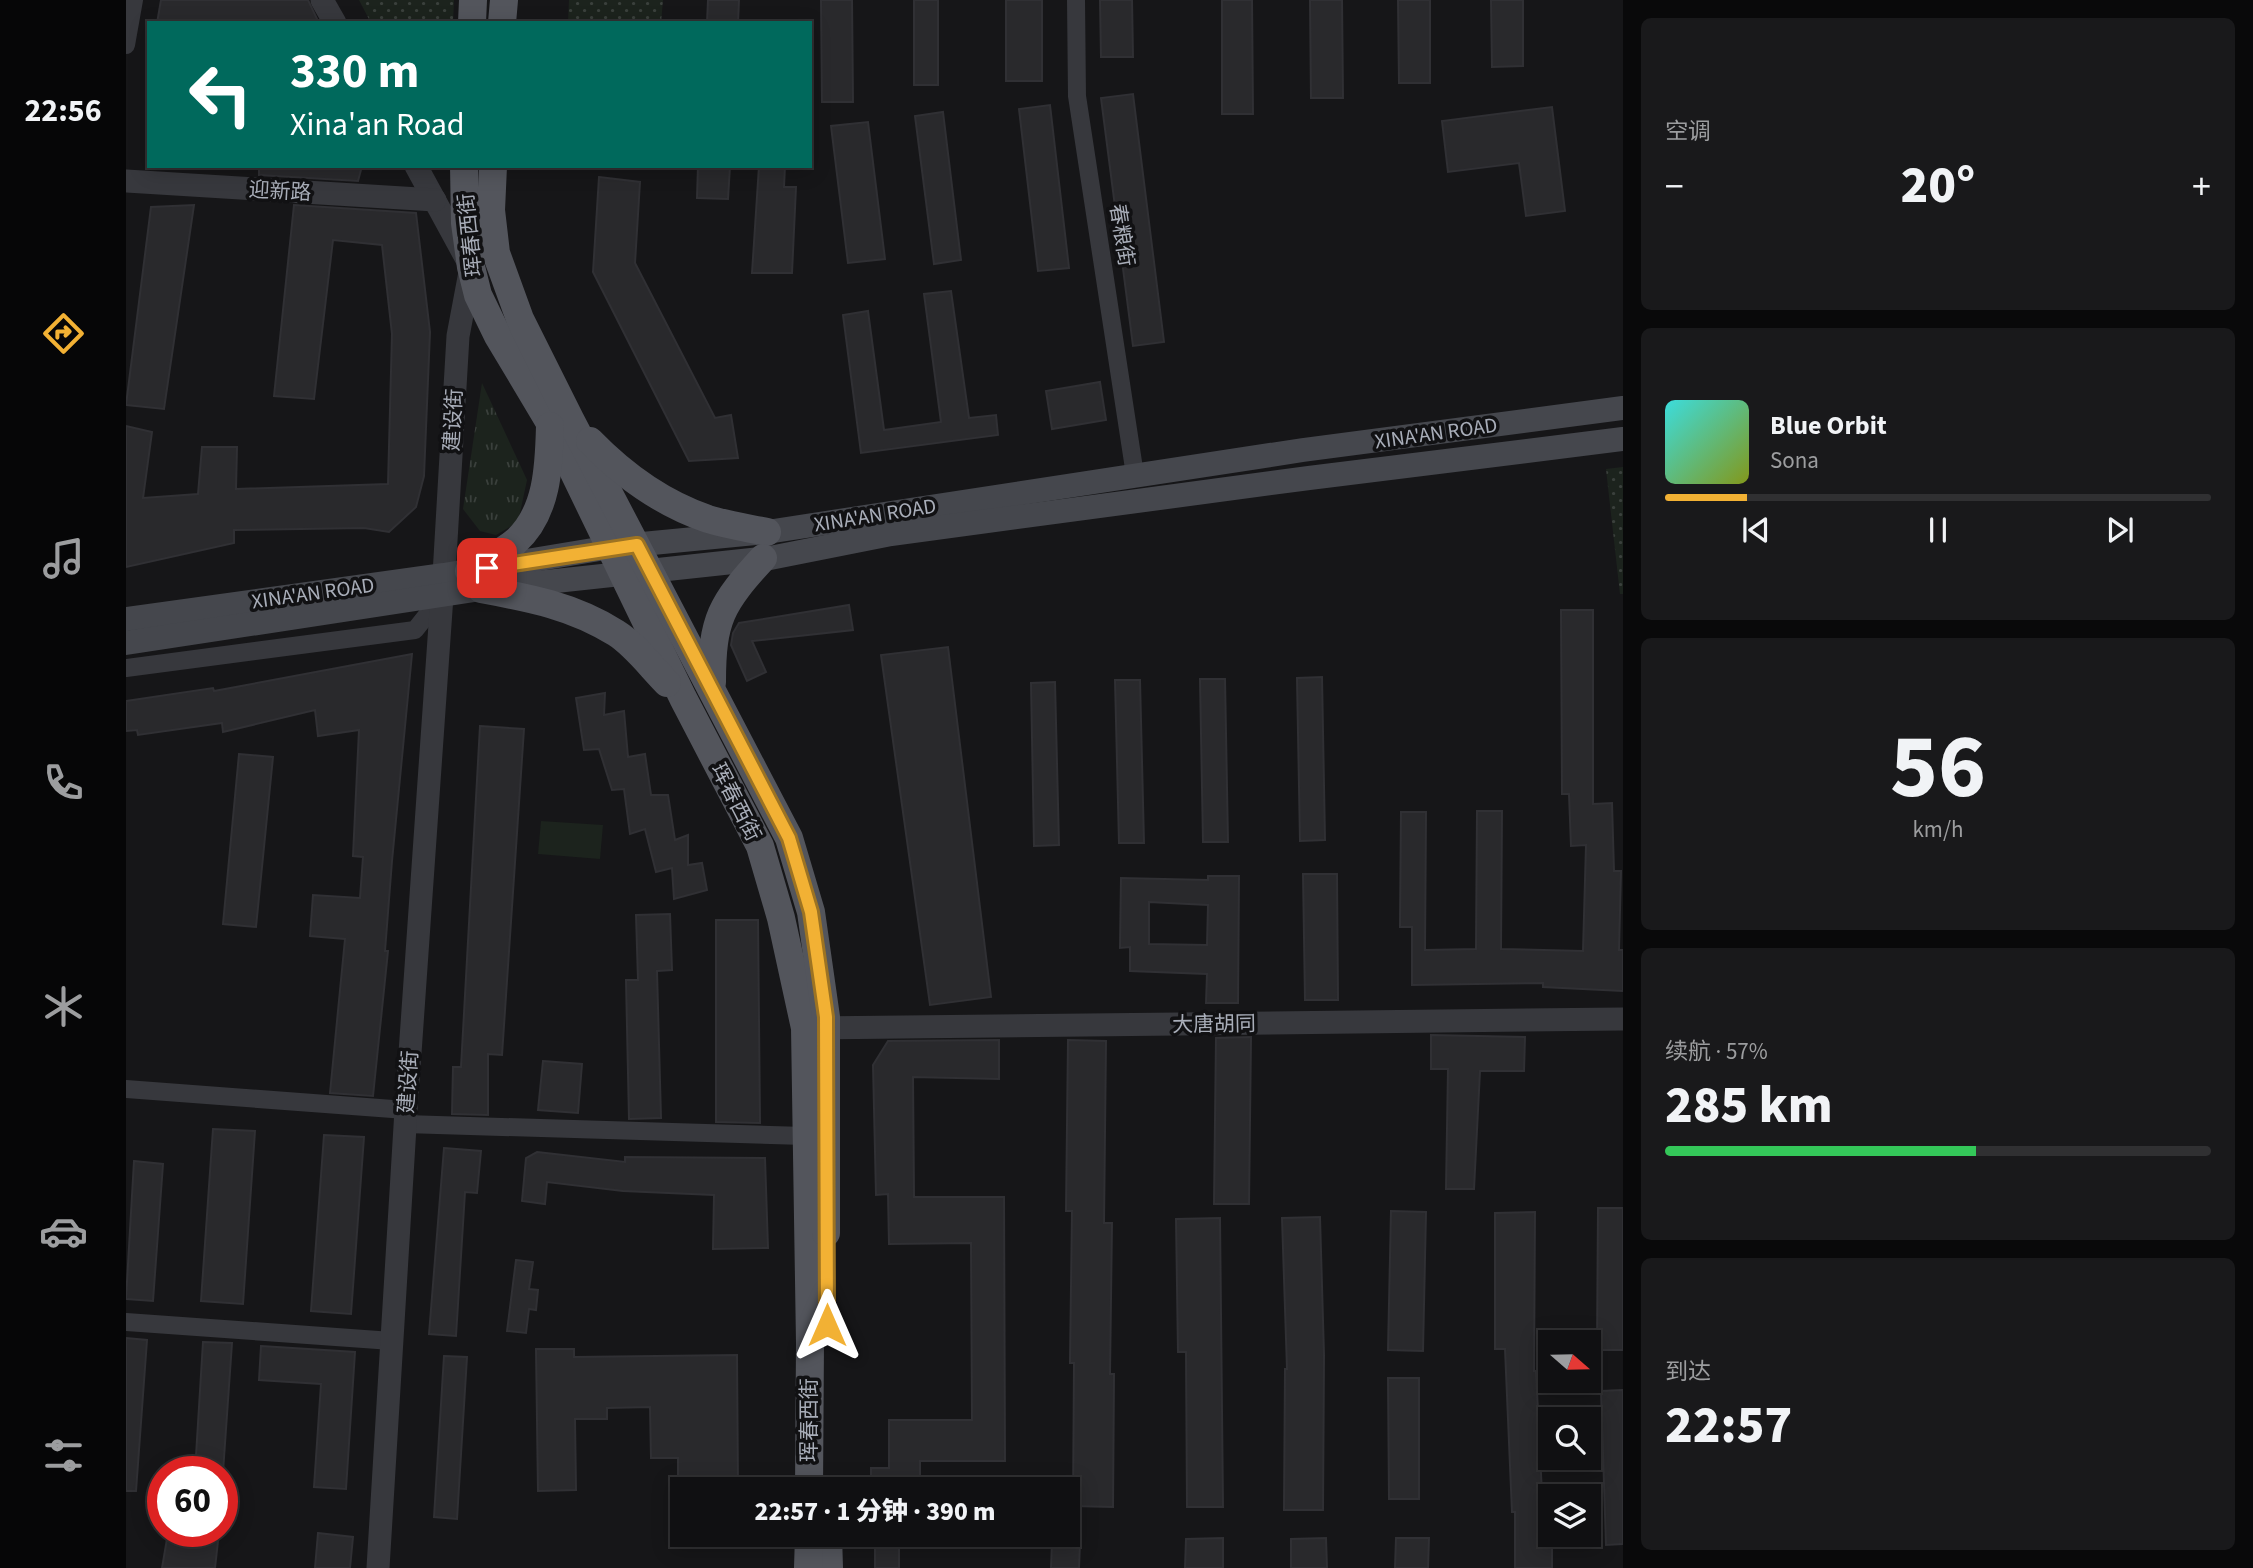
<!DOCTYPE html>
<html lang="zh">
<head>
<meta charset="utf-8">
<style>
	body { margin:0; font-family:"Source Sans 3","Noto Sans SC",sans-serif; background:#19191b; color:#f1f3f6; height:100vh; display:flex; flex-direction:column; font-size:26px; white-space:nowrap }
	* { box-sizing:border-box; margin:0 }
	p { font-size:23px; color:#9c9d9f }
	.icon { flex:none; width:38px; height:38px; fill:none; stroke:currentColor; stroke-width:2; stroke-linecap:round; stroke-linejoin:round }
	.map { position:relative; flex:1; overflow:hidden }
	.panel { display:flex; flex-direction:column; gap:18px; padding:18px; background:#09090a; width:630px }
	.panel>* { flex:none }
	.hud { position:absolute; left:21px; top:21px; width:665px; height:147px; border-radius:0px; box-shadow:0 4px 18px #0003,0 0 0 2px #303032; background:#00695c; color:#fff; overflow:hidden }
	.needle { width:46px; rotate:110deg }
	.fabs { position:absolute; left:1412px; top:1330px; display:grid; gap:14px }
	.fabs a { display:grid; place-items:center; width:63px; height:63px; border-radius:0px; background:#101012; box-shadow:0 4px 18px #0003,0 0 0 2px #303032; font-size:35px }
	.speed { position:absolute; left:21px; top:1456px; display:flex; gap:14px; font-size:35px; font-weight:700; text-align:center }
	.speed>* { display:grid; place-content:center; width:91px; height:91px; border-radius:50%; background:#101012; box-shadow:0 4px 18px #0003,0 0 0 2px #303032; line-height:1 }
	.speed .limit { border:10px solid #d22; background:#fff; color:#111 }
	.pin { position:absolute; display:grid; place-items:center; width:60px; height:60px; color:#fff; margin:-30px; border-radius:14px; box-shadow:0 4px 10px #0006 }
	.me { position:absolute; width:77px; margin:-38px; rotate:0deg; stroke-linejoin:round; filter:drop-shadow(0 0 5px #0008) }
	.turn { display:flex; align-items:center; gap:24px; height:147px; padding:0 28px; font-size:32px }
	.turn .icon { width:91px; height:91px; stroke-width:2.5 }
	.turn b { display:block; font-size:49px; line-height:60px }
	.big { font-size:52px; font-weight:800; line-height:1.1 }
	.panel .widget { flex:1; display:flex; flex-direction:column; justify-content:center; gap:10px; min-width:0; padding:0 24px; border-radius:10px; background:#19191b }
	.panel .dial { align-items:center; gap:0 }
	.dial b { font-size:91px; line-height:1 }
	.song { display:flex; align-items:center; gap:21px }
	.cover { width:84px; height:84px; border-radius:10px; background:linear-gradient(135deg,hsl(180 70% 55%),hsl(70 70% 35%)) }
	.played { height:7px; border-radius:4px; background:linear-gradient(90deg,#f2b134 15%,#303032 15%) }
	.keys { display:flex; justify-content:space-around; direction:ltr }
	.heat { display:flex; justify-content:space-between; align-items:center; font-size:38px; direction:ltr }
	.charge { height:10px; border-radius:5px; background:linear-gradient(90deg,#34c759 57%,#303032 0) }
	.trip { position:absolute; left:544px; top:1477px; width:410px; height:70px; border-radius:0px; background:#101012; box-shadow:0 4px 18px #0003,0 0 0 2px #303032; font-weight:800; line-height:70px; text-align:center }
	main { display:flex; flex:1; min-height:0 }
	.dock { display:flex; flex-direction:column; width:126px; justify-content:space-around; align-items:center; background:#060607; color:#9c9d9f }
	.dock .icon { width:49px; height:49px }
	.dock .selected { color:#f2b134 }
	.dock b { font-size:32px; color:#f1f3f6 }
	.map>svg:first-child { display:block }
	.grass { fill:url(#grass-tufts) }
	.park { fill:url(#park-dots) }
	.pitch { fill:#1c231d }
	.building { fill:#29292c; stroke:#303034; stroke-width:2; fill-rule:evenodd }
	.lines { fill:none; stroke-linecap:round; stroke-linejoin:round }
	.minor { stroke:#37383d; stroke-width:18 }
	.tertiary { stroke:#37383d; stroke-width:23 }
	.secondary { stroke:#45474d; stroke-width:24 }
	.primary { stroke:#53555c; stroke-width:28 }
	.route-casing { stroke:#9d7322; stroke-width:18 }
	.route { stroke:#f2b134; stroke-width:12 }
	.labels { text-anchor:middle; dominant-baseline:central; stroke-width:7; stroke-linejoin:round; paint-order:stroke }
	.street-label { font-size:21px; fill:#a8adb8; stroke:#111113 }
</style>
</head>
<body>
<main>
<nav class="dock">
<b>22:56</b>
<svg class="icon selected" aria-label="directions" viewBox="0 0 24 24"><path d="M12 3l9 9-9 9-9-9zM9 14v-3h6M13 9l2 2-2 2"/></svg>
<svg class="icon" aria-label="music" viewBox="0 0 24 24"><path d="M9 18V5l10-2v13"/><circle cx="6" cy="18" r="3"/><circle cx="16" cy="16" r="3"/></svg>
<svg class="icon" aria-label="phone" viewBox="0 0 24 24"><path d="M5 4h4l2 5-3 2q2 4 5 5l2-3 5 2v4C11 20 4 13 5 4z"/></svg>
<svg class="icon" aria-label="climate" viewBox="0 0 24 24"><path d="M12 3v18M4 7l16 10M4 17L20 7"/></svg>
<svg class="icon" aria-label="car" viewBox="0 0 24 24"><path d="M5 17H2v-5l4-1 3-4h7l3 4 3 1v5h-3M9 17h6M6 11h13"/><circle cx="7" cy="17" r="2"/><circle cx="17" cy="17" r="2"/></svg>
<svg class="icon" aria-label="filters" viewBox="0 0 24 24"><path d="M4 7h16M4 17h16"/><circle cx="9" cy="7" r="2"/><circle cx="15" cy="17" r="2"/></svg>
</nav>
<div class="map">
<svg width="1497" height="1568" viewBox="0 0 1497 1568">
	<defs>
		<pattern id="grass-tufts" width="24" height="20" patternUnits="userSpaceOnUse" patternTransform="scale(1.75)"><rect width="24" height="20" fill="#1c231d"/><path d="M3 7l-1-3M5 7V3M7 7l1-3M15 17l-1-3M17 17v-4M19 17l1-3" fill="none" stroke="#3a403c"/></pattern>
		<pattern id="park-dots" width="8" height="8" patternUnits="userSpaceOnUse" patternTransform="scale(1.75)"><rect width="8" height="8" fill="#1c231d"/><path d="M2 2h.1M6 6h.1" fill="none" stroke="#3a403c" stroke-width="1.8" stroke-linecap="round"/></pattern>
	</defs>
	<rect width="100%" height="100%" fill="#161618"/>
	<!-- grass -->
	<path class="grass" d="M356,383L401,480L392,522L370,535L354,531L337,509Z"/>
	<!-- park -->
	<g class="park">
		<path d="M233,0H328L327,23H245Z"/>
		<path d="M443,0H537L535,23H442Z"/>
		<path d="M1497,467V594H1494L1480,469Z"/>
	</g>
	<!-- pitch -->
	<path class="pitch" d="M415,821L477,825L474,859L412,854Z"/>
	<!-- building -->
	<g class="building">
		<path d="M35,0H182L193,23H31Z"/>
		<path d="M582,0H613L612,23H581Z"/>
		<path d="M695,0H726L727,102H696Z"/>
		<rect x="788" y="0" width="24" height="85"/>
		<rect x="880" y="0" width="36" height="81"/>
		<path d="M974,0H1006L1007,57H975Z"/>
		<path d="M1096,0H1126L1127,114H1096Z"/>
		<path d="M1184,0H1216L1217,98H1185Z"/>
		<path d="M1272,0H1304V83H1273Z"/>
		<path d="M1365,0H1397V66L1366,67Z"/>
		<path d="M1007,94L1038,342L1007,346L975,98Z"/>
		<path d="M924,105L943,268L912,271L893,109Z"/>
		<path d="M1426,107L1439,211L1400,216L1393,163L1322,172L1316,121Z"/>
		<path d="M817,112L835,260L808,264L789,116Z"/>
		<path d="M742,122L759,259L722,263L705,126Z"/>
		<path d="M133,166H236L232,181L133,175Z"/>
		<path d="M572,166H604L602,199L571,198Z"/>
		<path d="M633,166H659L658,187H670L666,273H626Z"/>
		<path d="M473,177L514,182L509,263L589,418L605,415L612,458L563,461L467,272Z"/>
		<path d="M68,205L38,409L0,405L25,207Z"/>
		<path d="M168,205L290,213L304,332L298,476L290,507L263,532L238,528L108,530V543L0,567V426L26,432L17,498L72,494L76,447H111L110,489L262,484L266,334L256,245L207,240L188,399L148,396Z"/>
		<path d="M825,291L843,418L870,415L872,435L735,453L717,315L742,311L758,430L815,422L798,294Z"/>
		<path d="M974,382L980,420L926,429L920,391Z"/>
		<path d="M723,605L727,630L626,641L640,672L621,681L605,645L607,633L613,623Z"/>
		<path d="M1435,610H1467V804L1486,803L1488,871H1495L1493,950H1497V991L1417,987V983L1286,985V927H1274L1275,812H1300L1299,950L1350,949L1351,811H1376L1375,949L1457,951L1460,845L1445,846L1443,794H1436Z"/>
		<path d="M822,647L865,997L804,1005L755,655Z"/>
		<path d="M286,654L266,861L259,951H262L247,1096L204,1093L219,939L184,936L187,895L234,898L237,857L227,856L233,730L192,736L189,710L97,732L96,723L12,735L11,730L0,731V701L87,688L88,691Z"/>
		<path d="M1196,677L1199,840L1174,841L1171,678Z"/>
		<path d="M1074,679H1099L1102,842H1077Z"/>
		<path d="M989,680H1014L1018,843H993Z"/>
		<path d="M929,682L933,845L908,846L905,683Z"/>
		<path d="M479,693L478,715L498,711L502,757L519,754L525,795H542L549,840L562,835V865L576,863L581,890L548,899L546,868L530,872L519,829L504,834L498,789L486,790L473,749L458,750L450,698Z"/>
		<path d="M354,726L398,729L376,1055L362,1054V1115L326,1114L327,1067H335Z"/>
		<path d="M113,754L147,757L130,927L97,924Z"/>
		<path d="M1177,874H1211L1212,1000H1179Z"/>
		<path d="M1082,876H1113L1112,1003H1080L1081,974L1004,971V947L994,948L995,878L1082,880ZM1023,902L1082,905L1081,945L1023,944Z"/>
		<path d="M544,914L546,970L531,971L535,1118L503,1119L500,980H512L510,915Z"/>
		<path d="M590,920H632L634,1123L590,1122Z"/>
		<path d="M1305,1035L1399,1037L1398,1071H1354L1348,1189H1320L1322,1069H1305Z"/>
		<path d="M1125,1037L1123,1204H1088L1090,1038Z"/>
		<path d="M873,1040V1079L787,1077L788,1197H878L879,1461H794V1489H745V1468H763V1420H846L845,1243L763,1244L762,1194L750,1195L747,1065L762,1041Z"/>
		<path d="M942,1040L980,1041L978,1223H986L984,1374H988L987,1507L947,1506L948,1363H944L946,1211H940Z"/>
		<path d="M417,1061L456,1064L452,1113L412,1110Z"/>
		<path d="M87,1129L129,1131L117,1304L75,1301Z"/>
		<path d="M198,1135L238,1137L225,1314L185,1311Z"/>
		<path d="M318,1148L355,1151L351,1193L339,1192L330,1336L303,1334Z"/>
		<path d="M411,1152L499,1162V1157L639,1158L642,1248L587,1249L588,1195L497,1191L421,1182L419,1204L396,1201L400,1158Z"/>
		<path d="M8,1161L37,1164L27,1301L0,1299Z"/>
		<path d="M1472,1208H1497V1350H1471Z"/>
		<path d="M1265,1211L1300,1212L1297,1351L1262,1350Z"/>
		<path d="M1409,1212L1408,1371H1410L1418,1535H1426V1568H1389V1512H1386L1379,1349H1369V1213Z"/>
		<path d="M1194,1217L1198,1355L1197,1510H1158L1159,1369H1161L1156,1218Z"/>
		<path d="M1094,1218L1097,1507H1061L1060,1352H1052L1050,1219Z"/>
		<path d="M390,1260L407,1262L403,1289L412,1290L410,1310L403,1309L400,1333L381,1331Z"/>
		<path d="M0,1338L21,1340L10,1491H0Z"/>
		<path d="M77,1342L106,1343L97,1472H69Z"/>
		<path d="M135,1346L229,1352L220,1489L188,1487L195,1384L133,1380Z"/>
		<path d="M410,1349H448V1357L611,1355L612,1489H552V1458H525L524,1407L481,1408V1419H449L450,1490L412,1491Z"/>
		<path d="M318,1356L341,1357L331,1519L308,1517Z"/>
		<path d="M1262,1378H1293V1499H1263Z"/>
		<path d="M1497,1390V1544L1480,1545L1475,1391Z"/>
		<path d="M42,1533L92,1541L89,1568H36Z"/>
		<path d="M192,1533L227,1537L224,1568H189Z"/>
		<path d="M1097,1538V1568H1059L1060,1539Z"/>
		<path d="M1200,1538L1201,1568H1165V1539Z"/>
		<path d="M1270,1538H1303L1302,1568H1269Z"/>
		<path d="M926,1542L954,1543L953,1568H925Z"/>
		<rect x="749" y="1548" width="24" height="20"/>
	</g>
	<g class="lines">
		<!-- minor -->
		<g class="minor">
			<path d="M950,0L951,96L1009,475"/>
			<path d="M0,45L8,0"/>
			<path d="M0,668L289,630L316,596"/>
			<path d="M0,1089L280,1110"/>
			<path d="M279,1124L679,1136"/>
			<path d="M0,1322L266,1341"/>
		</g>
		<!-- tertiary -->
		<g class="tertiary">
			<path d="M196,0L209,23"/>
			<path d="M290,166L345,267L332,336L318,575"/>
			<path d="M0,181L309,200"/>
			<path d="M685,1028L1497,1019"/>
			<path d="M252,1568L280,1110L316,596"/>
		</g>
		<!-- secondary -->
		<g class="secondary">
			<path d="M0,619L318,575L485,547L641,532L1177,450L1497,408"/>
			<path d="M0,643L355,589L644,558L765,534L1183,478L1497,439"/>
		</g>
		<!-- primary -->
		<g class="primary">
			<path d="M346,23L347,0"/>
			<path d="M376,23L378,0"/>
			<path d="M338,166L339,223L345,267L352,295L372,336L424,423L557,698L634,846L655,918L679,1028L684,1343L683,1489"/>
			<path d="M367,166L365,210L370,253L394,319L444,419L663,838L685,912L700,1017V1233"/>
			<path d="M464,441C498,476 535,503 582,519C601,525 622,528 641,532"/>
			<path d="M343,571C358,561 376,553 389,542C422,513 423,465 424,426"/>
			<path d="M355,589C404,598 447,606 490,633C509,645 525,667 541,683"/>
			<path d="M586,682C586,619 595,604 637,558"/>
			<path d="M702,1535L703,1568"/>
			<path d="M682,1568L683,1535"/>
		</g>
	</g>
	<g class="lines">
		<!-- route casing -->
		<g class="route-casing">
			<path id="route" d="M361,568L511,545L663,838L685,912L700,1017L701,1325"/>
		</g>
		<!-- route -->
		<use href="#route" class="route"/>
	</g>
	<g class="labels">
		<!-- street labels -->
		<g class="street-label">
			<text transform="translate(154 191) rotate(3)">迎新路</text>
			<text transform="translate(344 235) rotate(-96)">珲春西街</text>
			<text transform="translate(996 235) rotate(81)">春粮街</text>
			<text transform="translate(327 420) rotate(-87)">建设街</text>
			<text transform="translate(1310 433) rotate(-8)">XINA'AN ROAD</text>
			<text transform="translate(749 515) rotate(-9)">XINA'AN ROAD</text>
			<text transform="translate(187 593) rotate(-8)">XINA'AN ROAD</text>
			<text transform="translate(610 802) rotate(63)">珲春西街</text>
			<text transform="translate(1088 1024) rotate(-1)">大唐胡同</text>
			<text transform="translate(282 1082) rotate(-86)">建设街</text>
			<text transform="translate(683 1420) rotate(-90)">珲春西街</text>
		</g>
	</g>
</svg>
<div class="fabs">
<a><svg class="needle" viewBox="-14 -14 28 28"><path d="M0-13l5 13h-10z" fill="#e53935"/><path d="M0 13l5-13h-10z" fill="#9c9d9f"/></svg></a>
<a><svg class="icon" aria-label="search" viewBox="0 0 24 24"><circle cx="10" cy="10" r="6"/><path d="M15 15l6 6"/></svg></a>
<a><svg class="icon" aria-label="layers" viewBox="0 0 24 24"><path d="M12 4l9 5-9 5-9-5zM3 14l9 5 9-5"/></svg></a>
</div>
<div class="speed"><div class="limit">60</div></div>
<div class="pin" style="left:361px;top:568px;background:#d93025"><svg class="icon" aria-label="arrive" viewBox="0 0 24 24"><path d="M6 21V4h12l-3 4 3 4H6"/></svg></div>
<svg class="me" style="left:701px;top:1325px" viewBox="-20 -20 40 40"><path d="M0-17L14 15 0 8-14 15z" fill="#f2b134" stroke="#fff" stroke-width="4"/></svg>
<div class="trip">22:57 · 1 分钟 · 390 m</div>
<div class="hud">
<div class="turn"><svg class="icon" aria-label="left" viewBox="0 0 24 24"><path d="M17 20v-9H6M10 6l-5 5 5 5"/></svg><div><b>330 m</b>Xina'an Road</div></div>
</div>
</div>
<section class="panel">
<div class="widget"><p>空调</p>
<div class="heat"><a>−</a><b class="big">20°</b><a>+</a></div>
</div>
<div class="widget">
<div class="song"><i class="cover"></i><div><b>Blue Orbit</b><p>Sona</p></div></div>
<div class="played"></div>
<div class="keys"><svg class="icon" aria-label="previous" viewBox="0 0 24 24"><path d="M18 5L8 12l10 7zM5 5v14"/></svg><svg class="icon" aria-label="pause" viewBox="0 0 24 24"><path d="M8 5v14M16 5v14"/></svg><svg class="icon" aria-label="next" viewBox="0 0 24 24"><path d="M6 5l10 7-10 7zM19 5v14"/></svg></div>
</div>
<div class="widget dial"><b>56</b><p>km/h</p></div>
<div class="widget"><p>续航 · 57%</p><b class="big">285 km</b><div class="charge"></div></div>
<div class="widget"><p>到达</p><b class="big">22:57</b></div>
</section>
</main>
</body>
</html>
